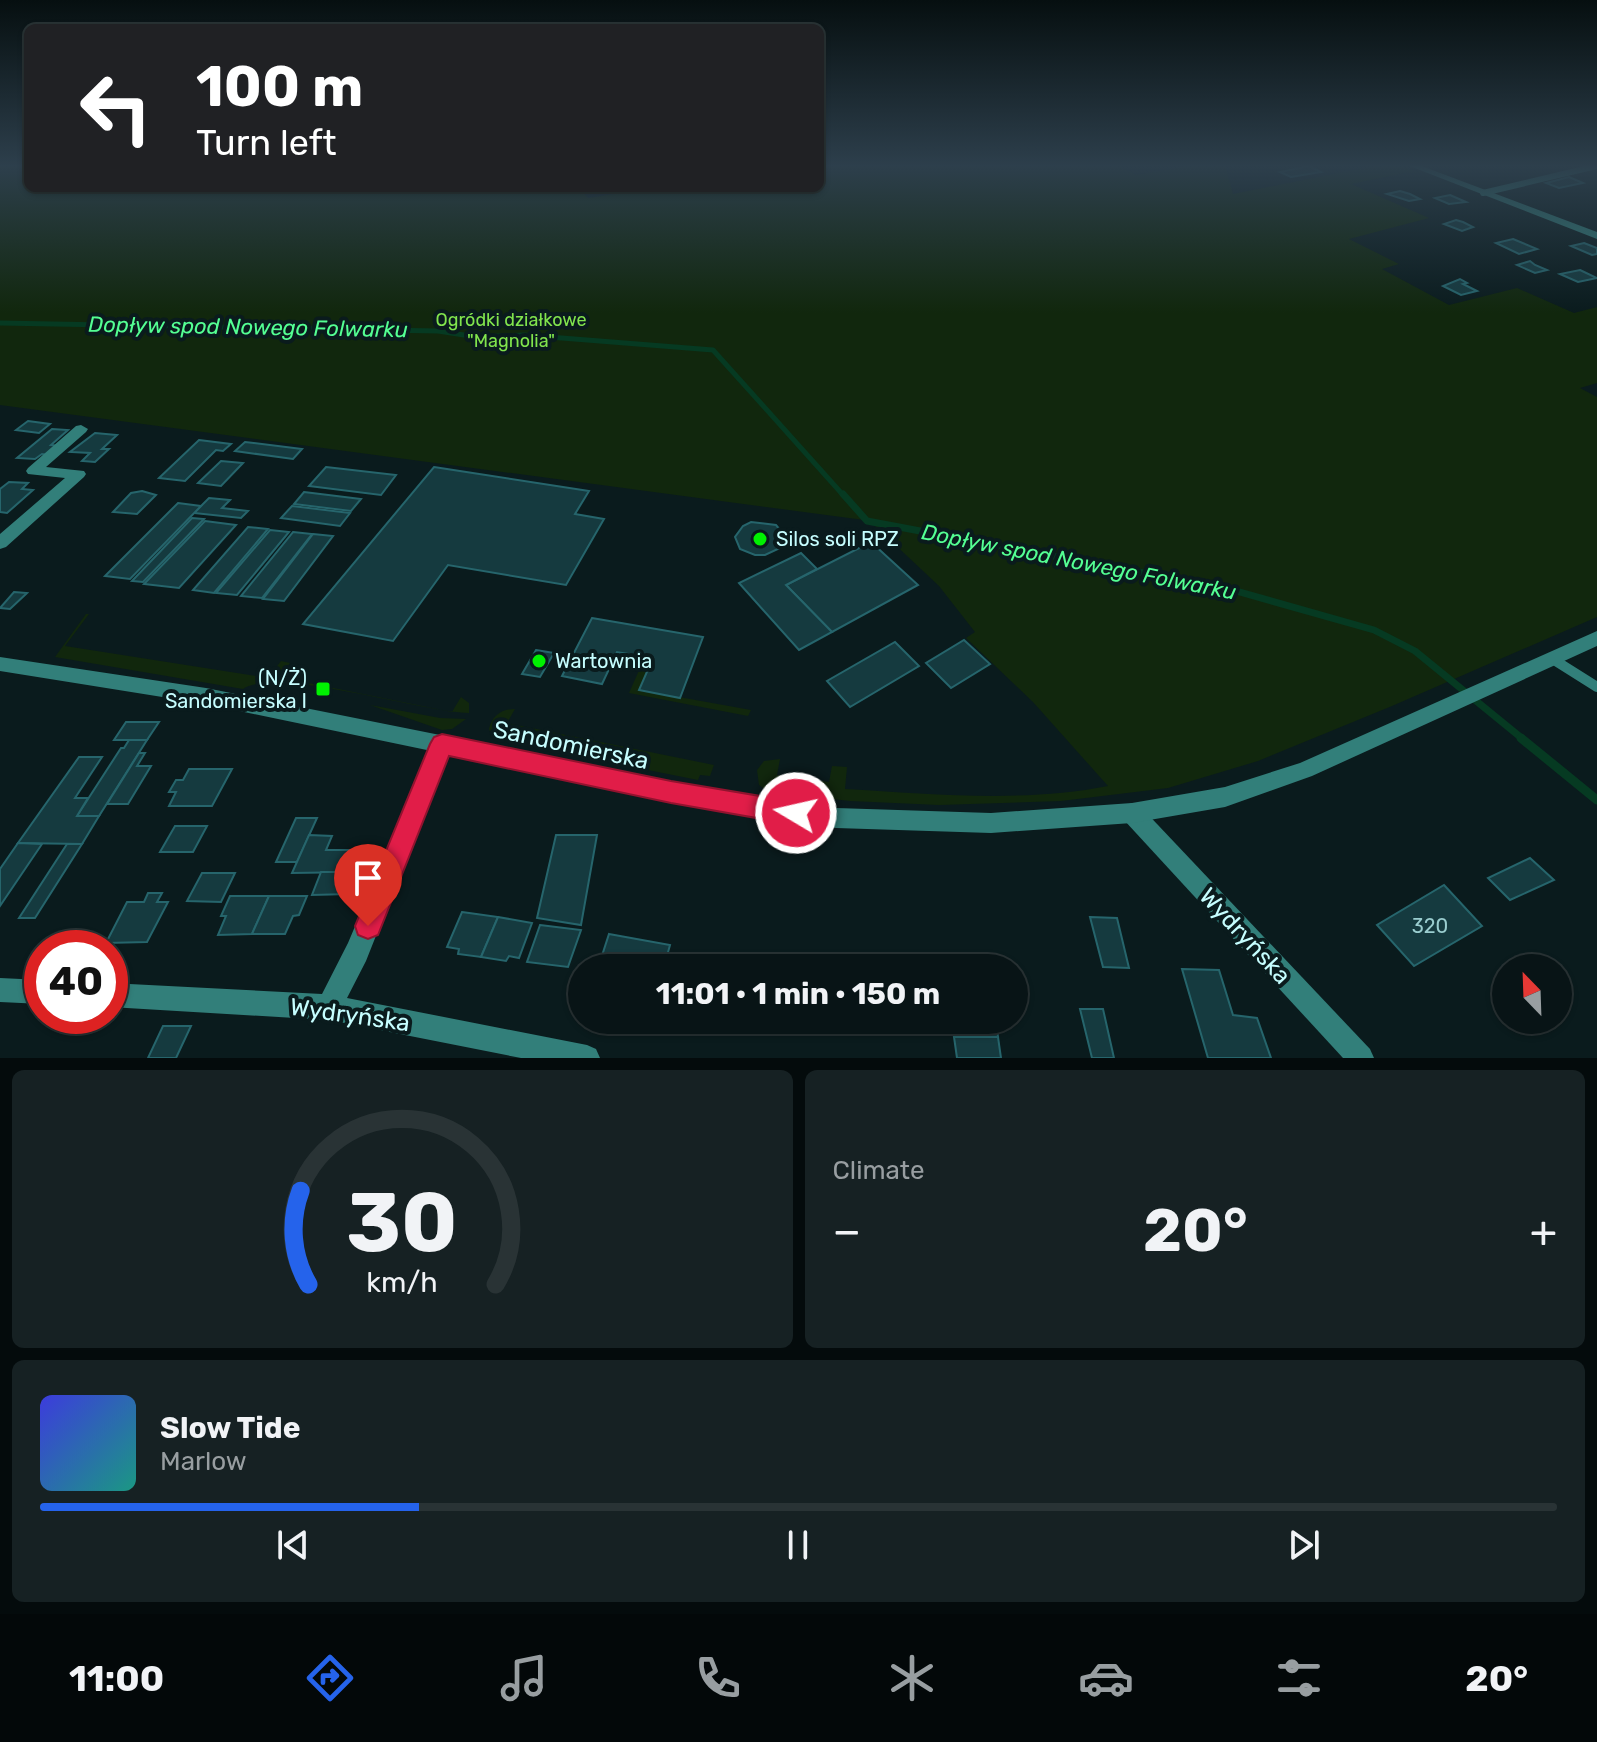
<!DOCTYPE html>
<html lang="en">
<head>
<meta charset="utf-8">
<style>
	body { margin:0; font-family:Rubik,sans-serif; background:#162123; color:#f1f3f6; height:100vh; display:flex; flex-direction:column; font-size:30px; white-space:nowrap }
	* { box-sizing:border-box; margin:0 }
	p { font-size:26px; color:#989ea1 }
	.icon { flex:none; width:44px; height:44px; fill:none; stroke:currentColor; stroke-width:2; stroke-linecap:round; stroke-linejoin:round }
	.map { position:relative; height:1058px; overflow:hidden }
	.drawer { display:flex; flex-direction:column; gap:12px; padding:12px; background:#040b0c; flex:1 }
	.drawer>* { flex:none }
	.hud { position:absolute; left:24px; top:24px; width:800px; height:168px; border-radius:12px; box-shadow:0 2px 6px #0004,0 0 0 2px #293335; background:#202124; color:#fff; overflow:hidden }
	.needle { width:52px; rotate:337deg }
	.tools { position:absolute; left:1492px; top:954px; display:grid; gap:16px }
	.tools a { display:grid; place-items:center; width:80px; height:80px; border-radius:50%; background:#081416; box-shadow:0 2px 6px #0004,0 0 0 2px #293335; font-size:40px }
	.speed { position:absolute; left:24px; top:930px; display:flex; gap:16px; font-size:40px; font-weight:700; text-align:center }
	.speed>* { display:grid; place-content:center; width:104px; height:104px; border-radius:50%; background:#081416; box-shadow:0 2px 6px #0004,0 0 0 2px #293335; line-height:1 }
	.speed .limit { border:12px solid #d22; background:#fff; color:#111 }
	.pin { position:absolute; display:grid; place-items:center; width:68px; height:68px; color:#fff; margin:-82px -34px; border-radius:50% 50% 50% 0; rotate:-45deg; box-shadow:0 0 8px #0007 }
	.pin .icon { rotate:45deg }
	.me { position:absolute; width:88px; margin:-44px; rotate:279deg; stroke-linejoin:round; filter:drop-shadow(0 0 6px #0008) }
	.turn { display:flex; align-items:center; gap:28px; height:168px; padding:0 40px; font-size:36px }
	.turn .icon { width:104px; height:104px; stroke-width:2.5 }
	.turn b { display:block; font-size:56px; line-height:68px }
	.big { font-size:60px; font-weight:700; line-height:1.1 }
	.drawer .widget { flex:1; display:flex; flex-direction:column; justify-content:center; gap:12px; min-width:0; padding:0 28px; border-radius:12px; background:#162123 }
	.drawer .dial { align-items:center; gap:0 }
	.dial svg { height:208px; overflow:visible; fill:none; stroke:#293335; stroke-width:7; stroke-linecap:round; text-anchor:middle }
	.dial text { fill:#f1f3f6; stroke:none }
	.song { display:flex; align-items:center; gap:24px }
	.cover { width:96px; height:96px; border-radius:12px; background:linear-gradient(135deg,hsl(240 70% 55%),hsl(170 70% 35%)) }
	.played { height:8px; border-radius:4px; background:linear-gradient(90deg,#2563eb 25%,#293335 25%) }
	.keys { display:flex; justify-content:space-around; direction:ltr }
	.heat { display:flex; justify-content:space-between; align-items:center; font-size:44px; direction:ltr }
	.drawer .tiles { flex:1; display:grid; gap:12px; grid-template-columns:1fr 1fr }
	.widget:last-child { grid-column:span 2 }
	.trip { position:absolute; left:568px; top:954px; width:460px; height:80px; border-radius:40px; background:#081416; box-shadow:0 2px 6px #0004,0 0 0 2px #293335; font-weight:700; line-height:80px; text-align:center }
	.dock { display:flex; height:128px; justify-content:space-around; align-items:center; background:#030809; color:#989ea1 }
	.dock .icon { width:56px; height:56px }
	.dock .current { color:#2563eb }
	.dock b { font-size:36px; color:#f1f3f6 }
	.map>svg:first-child { display:block }
	.green { fill:#11270d }
	.lines { fill:none; stroke-linecap:round; stroke-linejoin:round }
	.stream-far2 { stroke:#063a22; stroke-width:5 }
	.stream-far1 { stroke:#063a22; stroke-width:7 }
	.stream { stroke:#063a22; stroke-width:9 }
	.building { fill:#153a3f; stroke:#26656c; stroke-width:2 }
	.service-far1 { stroke:#327f7a; stroke-width:6 }
	.service { stroke:#327f7a; stroke-width:10 }
	.minor { fill:#327f7a; fill-rule:evenodd }
	.tertiary { fill:#327f7a; fill-rule:evenodd }
	.route { fill:#e11d48; stroke:#92132f; stroke-width:2 }
	.poi-dot { fill:#00f101; stroke:#0a1b1d; stroke-width:3 }
	.labels { text-anchor:middle; dominant-baseline:central; stroke-width:8; stroke-linejoin:round; paint-order:stroke }
	.far-park-label { font-size:18px; fill:#81e44d; stroke:#0a1b1d }
	.poi-label { font-size:20px; fill:#c6feff; stroke:#0a1b1d; text-anchor:start }
	.near-number-label { font-size:20px; fill:#9acdcf }
	.water-label { font-size:22px; font-style:italic; fill:#54ff93; stroke:#0a1b1d }
	.near-street-label { font-size:24px; fill:#c6feff; stroke:#0a1b1d }
</style>
</head>
<body>
<div class="map">
<svg width="1597" height="1058" viewBox="0 0 1597 1058">
	<rect width="100%" height="100%" fill="#0a1b1d"/>
	<!-- green -->
	<g class="green">
		<path d="M0,165H28V188H579L588,198L652,188H820V165H1117L1136,175L1194,165H1225L1233,194L1379,165H1398L1414,171L1351,184L1429,218L1349,239L1399,264L1382,269L1449,305L1517,288L1574,313L1597,307V383L1580,388L1597,397V617L1392,706L1258,761L1168,788L1061,801L939,805L850,801L769,792L759,785L757,770L764,761L780,759L777,775L829,782L832,766L847,767L845,789C932,794 1023,803 1108,786L1033,702L966,638L975,632L939,586L854,506L864,520L0,405Z"/>
		<path d="M86,614H89L65,646L268,678L281,661L290,663L279,677L452,712L461,697L469,703V713C421,712 275,666 243,689L55,657Z"/>
		<path d="M645,657L653,658L640,690L751,710L748,716L629,693Z"/>
		<path d="M370,705L440,718L466,719L452,729L442,730Z"/>
		<path d="M515,709L507,723L714,765L710,776L700,775L698,780L493,739L489,729C492,716 501,709 515,709Z"/>
	</g>
	<g class="lines">
		<!-- stream-far2 -->
		<path class="stream-far2" d="M0,323L438,331L477,337L524,335L713,350L844,496"/>
		<!-- stream-far1 -->
		<path class="stream-far1" d="M843,494L867,521L1229,589L1374,630L1415,651L1524,740"/>
		<!-- stream -->
		<path class="stream" d="M1521,738L1597,800"/>
	</g>
	<!-- building -->
	<g class="building">
		<path d="M1309,166L1321,172L1291,177L1280,172Z"/>
		<path d="M1569,177L1583,183L1559,188L1546,183Z"/>
		<path d="M1400,191L1410,194L1420,199L1409,201L1387,194Z"/>
		<path d="M1450,195L1466,202L1449,204L1435,198Z"/>
		<path d="M1456,220L1463,222L1473,227L1462,231L1444,224Z"/>
		<path d="M1513,239L1537,249L1519,254L1496,243Z"/>
		<path d="M1584,243L1597,248V254L1592,255L1571,246Z"/>
		<path d="M1530,261L1535,265L1547,270L1535,273L1517,265Z"/>
		<path d="M1580,270L1597,278L1578,282L1560,274Z"/>
		<path d="M1460,279L1467,283L1463,284L1477,291L1461,295L1443,286Z"/>
		<path d="M28,421L50,424L39,433L16,430Z"/>
		<path d="M52,429L68,430L51,445L60,446L49,455L42,454L35,459L17,458Z"/>
		<path d="M95,433L117,435L102,449H109L95,462L82,461L90,453L70,452Z"/>
		<path d="M199,440L231,444L223,451L216,450L185,481L159,478Z"/>
		<path d="M245,442L302,449L293,459L235,451Z"/>
		<path d="M221,461L243,463L221,486L198,483Z"/>
		<path d="M326,467L396,475L381,495L309,486Z"/>
		<path d="M434,467L589,491L575,514L604,519L566,585L448,565L393,641L303,624Z"/>
		<path d="M9,482L28,483L22,489L33,490L7,513L0,512V489Z"/>
		<path d="M142,491L156,495L137,514L113,512L131,493Z"/>
		<path d="M304,492L361,499L351,511L294,504Z"/>
		<path d="M209,498L230,500L222,508L248,511L241,518L194,513Z"/>
		<path d="M178,503L201,506L130,579L105,576Z"/>
		<path d="M292,506L350,513L340,526L281,518Z"/>
		<path d="M192,518L204,519L143,582L132,581Z"/>
		<path d="M205,521L236,525L179,588L144,584Z"/>
		<path d="M751,522L776,525L785,536L780,548L765,555H755L740,549L735,537L743,526Z"/>
		<path d="M248,527L268,529L214,593L193,590Z"/>
		<path d="M270,530L289,532L237,595L216,593Z"/>
		<path d="M293,532L312,534L262,598L241,596Z"/>
		<path d="M313,534L333,536L284,601L263,599Z"/>
		<path d="M871,542L918,585L832,632L786,585Z"/>
		<path d="M801,553L817,569L786,585L832,632L799,650L739,583Z"/>
		<path d="M14,592L27,593L10,609L0,608Z"/>
		<path d="M592,618L703,637L680,698L639,690L653,658L617,652L602,684L562,676Z"/>
		<path d="M964,640L990,664L951,688L926,663Z"/>
		<path d="M895,642L919,666L850,707L827,681Z"/>
		<path d="M536,650L554,653L540,677L522,674Z"/>
		<path d="M126,722H159L147,740H114Z"/>
		<path d="M129,740H147L99,816H77L121,748H124Z"/>
		<path d="M139,753H145L137,766H151L128,804H107Z"/>
		<path d="M79,757H102L75,798H88L77,816H99L82,844L18,843Z"/>
		<path d="M189,769H232L212,806H169L176,792H169L176,780H183Z"/>
		<path d="M296,818H317L297,862H276Z"/>
		<path d="M175,826H207L193,852H160Z"/>
		<path d="M309,835L332,836L326,850H366L357,872L292,873Z"/>
		<path d="M556,835H597L581,925L537,918Z"/>
		<path d="M18,843L42,844L0,906V869Z"/>
		<path d="M67,844H82L35,918H19Z"/>
		<path d="M1530,858L1554,880L1510,900L1488,878Z"/>
		<path d="M321,872H357L349,894L312,895Z"/>
		<path d="M202,873H235L221,902L187,901Z"/>
		<path d="M1444,885L1482,926L1414,966L1377,925Z"/>
		<path d="M148,893H162L157,902H168L147,942L106,943L127,902H144Z"/>
		<path d="M230,896H269L252,934L218,935L226,916H221Z"/>
		<path d="M269,896H307L299,915L293,916L285,934H252Z"/>
		<path d="M462,912L498,917L481,957L458,954L459,949L447,947Z"/>
		<path d="M498,917L532,923L519,958L509,956L506,961L481,957Z"/>
		<path d="M1090,917L1117,918L1129,968L1103,967Z"/>
		<path d="M540,925L581,930L568,967L527,962Z"/>
		<path d="M609,934L670,945L665,963L656,961L653,968H598Z"/>
		<rect x="754" y="962" width="44" height="6"/>
		<path d="M1182,969L1219,970L1233,1015L1257,1018L1271,1058H1208Z"/>
		<path d="M1080,1009H1103L1114,1058H1092Z"/>
		<path d="M953,1020H996L998,1037H954Z"/>
		<path d="M163,1026H191L176,1058H148Z"/>
		<path d="M954,1037H998L1001,1058H957Z"/>
	</g>
	<g class="lines">
		<!-- service-far1 -->
		<path class="service-far1" d="M1483,193L1597,166"/>
		<!-- service -->
		<path class="service" d="M1551,658L1597,687"/>
		<!-- minor -->
		<g class="minor">
			<path d="M81,425L88,429L86,432L46,467L84,471L86,474L84,477L6,547L0,549V534L65,478L28,474L26,471L28,468L76,426Z"/>
			<path d="M442,735L449,738L452,744L366,961L347,998L587,1045L596,1049L600,1058H521L329,1020L110,1007V983L322,994L348,943L432,744L435,738Z"/>
			<path d="M1132,803L1140,806L1370,1049L1374,1058H1343L1124,820L1121,813L1124,806Z"/>
			<path d="M0,978L42,980V1004L0,1002Z"/>
		</g>
		<!-- tertiary -->
		<g class="tertiary">
			<path d="M1407,165H1419L1597,232V239Z"/>
			<path d="M1597,631V646L1312,776L1225,807L1132,823L991,833L836,828L734,814L206,704L0,671V657L206,688L734,794L836,808L991,813L1132,803L1225,787L1300,763Z"/>
		</g>
	</g>
	<!-- sky -->
	<linearGradient id="sky" x2="0" y2="1"><stop stop-color="#060f10"/><stop offset="0.53" stop-color="#2d3f4c"/><stop offset="1" stop-color="#2d3f4c" stop-opacity="0"/></linearGradient>
	<rect width="1597" height="313" fill="url(#sky)"/>
	<!-- route -->
	<path class="route" d="M442,734L671,781L796,802L804,805L808,813L804,821L796,825L671,803L449,756L378,935L368,939L358,935L355,926L430,744L434,737Z"/>
	<!-- markers -->
	<g class="poi-dot">
		<circle cx="760" cy="539" r="8"/>
		<circle cx="539" cy="661" r="8"/>
		<rect x="315" y="681" width="16" height="16" rx="4"/>
	</g>
	<g class="labels">
		<!-- far-park labels -->
		<g class="far-park-label">
			<text x="511" y="320">Ogródki działkowe<tspan x="511" dy="21">"Magnolia"</tspan></text>
		</g>
		<!-- poi labels -->
		<g class="poi-label">
			<text x="776" y="539">Silos soli RPZ</text>
			<text x="555" y="661">Wartownia</text>
			<text x="307" y="678" text-anchor="end">(N/Ż)<tspan x="307" dy="23">Sandomierska I</tspan></text>
		</g>
		<!-- near-number labels -->
		<g class="near-number-label">
			<text x="1430" y="926">320</text>
		</g>
		<!-- water labels -->
		<g class="water-label">
			<text transform="translate(248 327) rotate(1)">Dopływ spod Nowego Folwarku</text>
			<text transform="translate(1079 562) rotate(11)">Dopływ spod Nowego Folwarku</text>
		</g>
		<!-- near-street labels -->
		<g class="near-street-label">
			<text transform="translate(571 745) rotate(12)">Sandomierska</text>
			<text transform="translate(1245 936) rotate(47)">Wydryńska</text>
			<text transform="translate(350 1015) rotate(8)">Wydryńska</text>
		</g>
	</g>
</svg>
<div class="tools">
<a><svg class="needle" viewBox="-14 -14 28 28"><path d="M0-13l5 13h-10z" fill="#e53935"/><path d="M0 13l5-13h-10z" fill="#989ea1"/></svg></a>
</div>
<div class="speed"><div class="limit">40</div></div>
<div class="pin" style="left:368px;top:926px;background:#d93025"><svg class="icon" aria-label="arrive" viewBox="0 0 24 24"><path d="M6 21V4h12l-3 4 3 4H6"/></svg></div>
<svg class="me" style="left:796px;top:813px" viewBox="-20 -20 40 40"><circle r="17" fill="#e11d48" stroke="#fff" stroke-width="3"/><path d="M0-11L8 9 0 5-8 9z" fill="#fff"/></svg>
<div class="trip">11:01 · 1 min · 150 m</div>
<div class="hud">
<div class="turn"><svg class="icon" aria-label="left" viewBox="0 0 24 24"><path d="M17 20v-9H6M10 6l-5 5 5 5"/></svg><div><b>100 m</b>Turn left</div></div>
</div>
</div>
<section class="drawer">
<div class="tiles">
<div class="widget dial"><svg viewBox="0 0 100 80">
<path d="M14 69A42 42 0 1 1 86 69"/>
<path d="M14 69A42 42 0 0 1 11 33" stroke="#2563eb"/>
<text x="50" y="56" font-size="32" font-weight="700">30</text>
<text x="50" y="72" font-size="11">km/h</text>
</svg></div>
<div class="widget"><p>Climate</p>
<div class="heat"><a>−</a><b class="big">20°</b><a>+</a></div>
</div>
<div class="widget">
<div class="song"><i class="cover"></i><div><b>Slow Tide</b><p>Marlow</p></div></div>
<div class="played"></div>
<div class="keys"><svg class="icon" aria-label="previous" viewBox="0 0 24 24"><path d="M18 5L8 12l10 7zM5 5v14"/></svg><svg class="icon" aria-label="pause" viewBox="0 0 24 24"><path d="M8 5v14M16 5v14"/></svg><svg class="icon" aria-label="next" viewBox="0 0 24 24"><path d="M6 5l10 7-10 7zM19 5v14"/></svg></div>
</div>
</div>
</section>
<nav class="dock">
<b>11:00</b>
<svg class="icon current" aria-label="directions" viewBox="0 0 24 24"><path d="M12 3l9 9-9 9-9-9zM9 14v-3h6M13 9l2 2-2 2"/></svg>
<svg class="icon" aria-label="music" viewBox="0 0 24 24"><path d="M9 18V5l10-2v13"/><circle cx="6" cy="18" r="3"/><circle cx="16" cy="16" r="3"/></svg>
<svg class="icon" aria-label="phone" viewBox="0 0 24 24"><path d="M5 4h4l2 5-3 2q2 4 5 5l2-3 5 2v4C11 20 4 13 5 4z"/></svg>
<svg class="icon" aria-label="climate" viewBox="0 0 24 24"><path d="M12 3v18M4 7l16 10M4 17L20 7"/></svg>
<svg class="icon" aria-label="car" viewBox="0 0 24 24"><path d="M5 17H2v-5l4-1 3-4h7l3 4 3 1v5h-3M9 17h6M6 11h13"/><circle cx="7" cy="17" r="2"/><circle cx="17" cy="17" r="2"/></svg>
<svg class="icon" aria-label="filters" viewBox="0 0 24 24"><path d="M4 7h16M4 17h16"/><circle cx="9" cy="7" r="2"/><circle cx="15" cy="17" r="2"/></svg>
<b>20°</b>
</nav>
</body>
</html>
